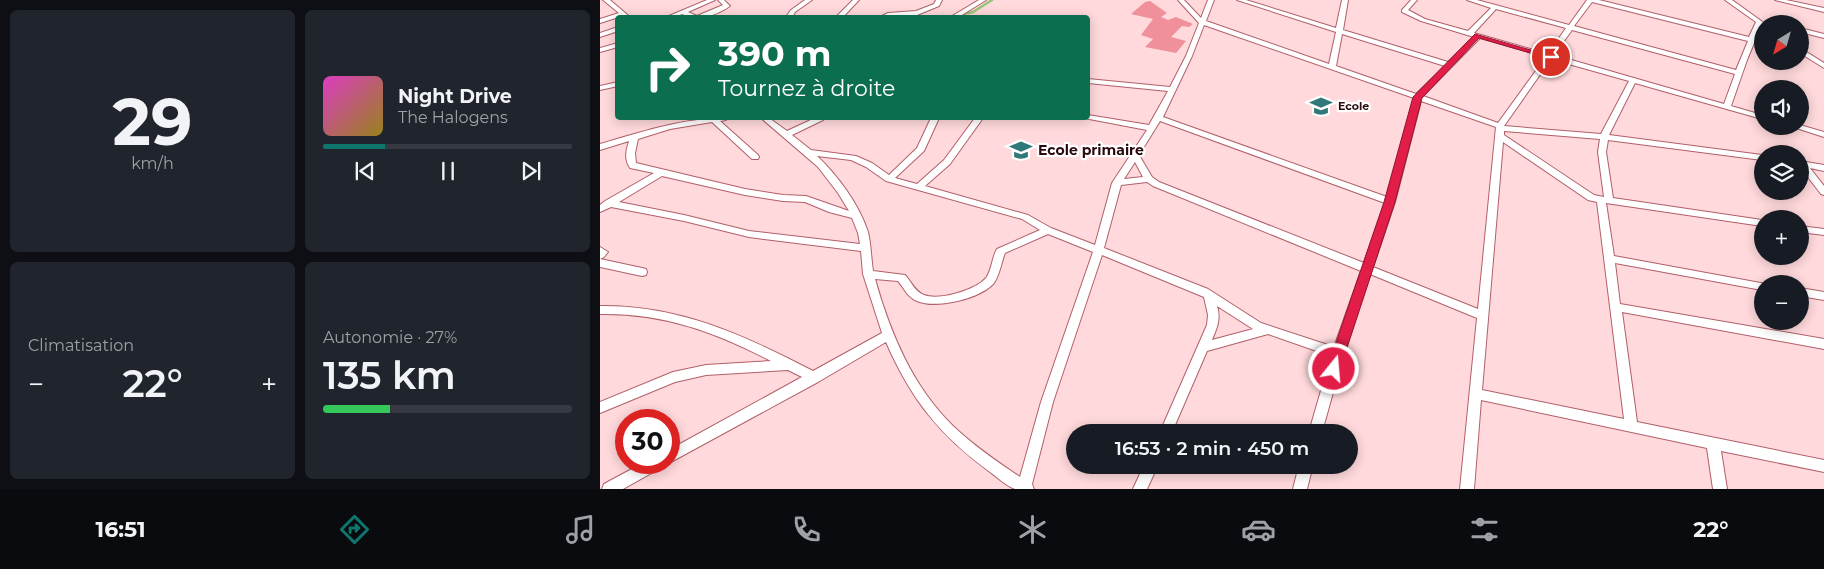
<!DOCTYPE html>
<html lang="fr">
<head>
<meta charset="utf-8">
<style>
	body { margin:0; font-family:Montserrat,sans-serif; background:#20242c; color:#f1f3f6; height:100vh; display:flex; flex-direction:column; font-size:19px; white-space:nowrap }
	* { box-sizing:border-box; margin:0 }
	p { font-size:16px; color:#9ea1a6 }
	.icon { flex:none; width:28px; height:28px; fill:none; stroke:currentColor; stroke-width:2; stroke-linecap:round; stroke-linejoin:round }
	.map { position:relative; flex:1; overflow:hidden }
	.details { display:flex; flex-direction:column; gap:10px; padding:10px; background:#0d0f14; width:600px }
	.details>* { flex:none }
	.top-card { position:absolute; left:15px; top:15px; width:475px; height:105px; border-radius:5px; box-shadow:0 2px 12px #0003; background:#0b6e4f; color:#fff; overflow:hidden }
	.needle { width:32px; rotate:217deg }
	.tools { position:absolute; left:1154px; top:15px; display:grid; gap:10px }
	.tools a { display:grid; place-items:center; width:55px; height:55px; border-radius:50%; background:#171b24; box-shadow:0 2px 12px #0003; font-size:25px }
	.speed { position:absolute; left:15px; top:409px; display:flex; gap:10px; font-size:25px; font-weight:700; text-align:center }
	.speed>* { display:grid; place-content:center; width:65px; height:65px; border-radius:50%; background:#171b24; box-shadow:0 2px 12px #0003; line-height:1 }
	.speed .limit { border:8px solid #d22; background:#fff; color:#111 }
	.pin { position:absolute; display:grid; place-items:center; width:42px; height:42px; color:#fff; margin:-21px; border:2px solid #fff; border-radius:50%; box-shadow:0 1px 5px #0007 }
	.me { position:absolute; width:55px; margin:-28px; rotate:17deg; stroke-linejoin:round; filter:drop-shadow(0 0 4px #0008) }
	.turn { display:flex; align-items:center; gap:18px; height:105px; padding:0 20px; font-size:22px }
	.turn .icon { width:65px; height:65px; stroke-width:2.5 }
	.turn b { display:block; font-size:35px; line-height:42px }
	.big { font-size:38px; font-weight:600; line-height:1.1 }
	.details .tile { flex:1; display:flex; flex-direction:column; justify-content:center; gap:8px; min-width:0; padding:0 18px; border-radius:8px; background:#20242c }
	.details .dial { align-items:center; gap:0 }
	.dial b { font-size:65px; line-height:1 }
	.song { display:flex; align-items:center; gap:15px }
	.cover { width:60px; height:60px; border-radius:8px; background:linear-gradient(135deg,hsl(310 70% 55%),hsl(50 70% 35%)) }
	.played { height:5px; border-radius:2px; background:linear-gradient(90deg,#0f766e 25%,#363941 25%) }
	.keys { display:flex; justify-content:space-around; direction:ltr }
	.heat { display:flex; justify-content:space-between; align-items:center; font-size:28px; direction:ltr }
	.charge { height:8px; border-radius:4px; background:linear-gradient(90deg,#34c759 27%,#363941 0) }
	.details .tiles { flex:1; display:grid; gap:10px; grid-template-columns:repeat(2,1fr) }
	.trip { position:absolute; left:466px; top:424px; width:292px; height:50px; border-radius:25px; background:#171b24; box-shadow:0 2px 12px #0003; font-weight:600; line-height:50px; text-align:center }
	.tabs { display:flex; height:80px; justify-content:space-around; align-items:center; background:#090b0e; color:#9ea1a6 }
	.tabs .icon { width:35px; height:35px }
	.tabs .active { color:#0f766e }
	.tabs b { font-size:22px; color:#f1f3f6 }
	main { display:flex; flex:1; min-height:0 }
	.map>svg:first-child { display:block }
	.forest { fill:#f0909a }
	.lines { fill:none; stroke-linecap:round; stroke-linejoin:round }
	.stream { stroke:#97c576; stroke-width:2.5 }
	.street-casing { stroke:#b15f69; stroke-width:2 }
	.street { fill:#fff; fill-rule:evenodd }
	.route { fill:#e11d48; stroke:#92132f }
	.labels { text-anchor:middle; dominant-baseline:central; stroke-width:4.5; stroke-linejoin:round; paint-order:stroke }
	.far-poi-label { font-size:11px; font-weight:bold; fill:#2a0a0f; stroke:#fff; text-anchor:start }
	.poi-label { font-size:14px; font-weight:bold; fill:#2a0a0f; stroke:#fff; text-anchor:start }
</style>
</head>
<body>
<main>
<section class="details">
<div class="tiles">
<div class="tile dial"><b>29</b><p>km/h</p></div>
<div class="tile">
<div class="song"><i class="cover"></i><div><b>Night Drive</b><p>The Halogens</p></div></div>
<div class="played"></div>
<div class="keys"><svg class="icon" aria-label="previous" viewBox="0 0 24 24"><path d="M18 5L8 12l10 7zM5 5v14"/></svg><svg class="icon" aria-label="pause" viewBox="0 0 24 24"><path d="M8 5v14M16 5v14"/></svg><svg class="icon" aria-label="next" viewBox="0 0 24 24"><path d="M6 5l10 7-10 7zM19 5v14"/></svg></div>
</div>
<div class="tile"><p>Climatisation</p>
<div class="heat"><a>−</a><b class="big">22°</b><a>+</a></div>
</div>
<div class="tile"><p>Autonomie · 27%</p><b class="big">135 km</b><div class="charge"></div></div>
</div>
</section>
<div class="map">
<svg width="1224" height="489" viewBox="0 0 1224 489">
	<rect width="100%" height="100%" fill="#ffd9db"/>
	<!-- forest -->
	<path class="forest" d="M550,1L567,13L561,17L568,20L576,17L593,24L589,27L582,26L571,37L586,41L576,53L545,47L553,39L541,35L553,19L531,14L545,2Z"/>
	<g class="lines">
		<!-- stream -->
		<path class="stream" d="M360,15L373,12L392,0"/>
		<!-- street casing -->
		<g class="street-casing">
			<g id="street">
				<path d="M3,0H10L31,18L22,16L0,23V19L19,13Z"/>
				<path d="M107,0H115L88,12L97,16L123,5L118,0H124L130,6C116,16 98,21 82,14L74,18H64Z"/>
				<path d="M205,0H212L195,12L192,18H185L191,10Z"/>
				<path d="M253,0H259L242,18H235Z"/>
				<path d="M336,0H342L339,6L317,15L278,18L288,13L316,11L334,4Z"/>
				<path d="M379,0H386L357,18H349Z"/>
				<path d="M578,0H584L601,18L608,0H614L606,21L729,64L736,32L637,0H646L736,28L742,0H748L743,30L848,62L874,37L821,21L802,12V10L811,0H817L808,10L825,19L868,31L891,8L867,0H877L969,25L987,0H999L1149,37L1156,22L1125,0H1132L1164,23L1165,24L1161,26L1147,60L1131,106L1162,115V119L1035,83L1009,135L1162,155V160L1008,140L1006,152L1013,198L1162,220V226L1006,203L1014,256L1166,284H1162V290L1015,263L1020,304L1224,339V349L1022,312L1037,422L1224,460V472L1121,451L1127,489H1113L1107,448L881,400L874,489H860L877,318L770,274L744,353L722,432H709L731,356L668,334L607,351L572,432H560L607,325L608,315L604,297L502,255L453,402L432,484L434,489C428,489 420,489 415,489C406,486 397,477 390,472C339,435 311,399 286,342L218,382L69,463L67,462H69V450L202,377L188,370L106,375L75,382L0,413V402L73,372L106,365L171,361C115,332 64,313 0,314V306C79,305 144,335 213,371L282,333L263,274L261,251L149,237L84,221L11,207L0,212V205L5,201L54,173L30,168C24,159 26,151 29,141L0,150V144C41,132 83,118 127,118L126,120L120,121L158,155L159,157L158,159H152L112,122L70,129L38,139L35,153L36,163L145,189L183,195L206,196L249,211L238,193L218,167L161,118H169L187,131L215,118H224L223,120L192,135L211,150L256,156L272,163L289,175L317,148L331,118H339L324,151L295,178L317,184L344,160L375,118H383L350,164L325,186L428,215L451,228L495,245L512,183L547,130L484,118H488V115L549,125L568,91L488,83V79L570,87L586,56L599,23ZM992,2L1148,41L1136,70L974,26ZM896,9L966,28L948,54L874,33ZM604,25L814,98L787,197L563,117L592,56ZM972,30L1135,74L1124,104L954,55ZM742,34L845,66L816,94L736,66ZM880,38L946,57L898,123L823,96ZM951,59L1029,81L1001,134L904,126ZM821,101L896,127L878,309L773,267L795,202ZM560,121L785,203L764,263L559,182L552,177L539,155ZM904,131L1000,139L998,152L1004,197L994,195L904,135ZM903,142L988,200L997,202L1024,419L882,390ZM217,156L251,160L266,167L286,181L422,219L440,230L397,249C392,257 392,270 386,278C376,290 339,301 324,295C315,292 311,281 305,275L273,271C271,258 271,244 268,232C259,204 238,176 217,156ZM535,162L543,177L524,179ZM62,176L145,195L183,201L205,202L229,212L252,218L258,233L260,244L149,231L84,215L19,202ZM547,182L553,186L761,271L734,347L661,323L608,289L504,248L521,185ZM448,234L493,252L441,402L420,477C396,461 373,445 353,426C312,386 290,332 275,279L298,281C304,288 308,298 317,301C336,309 380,299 394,283C400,274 401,263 405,253ZM617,306L653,329L612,340C617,328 621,319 617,306Z"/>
				<path d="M1175,0H1186L1224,8V12Z"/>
				<path d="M18,27V31L0,37V33Z"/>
				<path d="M1200,28L1224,34V38L1200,32Z"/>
				<path d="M18,43V47L0,52V48Z"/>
				<path d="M1200,48L1224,63V68L1200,53Z"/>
				<path d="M18,82V86L0,90V86Z"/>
				<path d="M1200,125L1224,132V137L1190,126Z"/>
				<path d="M1200,161L1224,165V171L1210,168L1224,186V195L1221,194L1200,167Z"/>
				<path d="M1200,226L1224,229V235L1200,232Z"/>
				<path d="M0,247L8,252L4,257L0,259Z"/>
				<path d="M0,259L42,268L46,269L47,272L46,275L42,276L0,267Z"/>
				<path d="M1200,288L1224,292V300L1200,296Z"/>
				<path d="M45,462H66L64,466L23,489H2L4,484Z"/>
				<path d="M544,465H558L547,489H533Z"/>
				<path d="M699,465H713L707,489H693Z"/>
			</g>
		</g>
		<!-- street -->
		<use href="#street" class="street"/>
	</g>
	<!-- route -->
	<path class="route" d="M875,34L955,57L951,59L879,38L822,98L795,202L740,369L738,373H729L727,369L784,202L813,97Z"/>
	<!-- icons -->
	<defs>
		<g id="school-bare" transform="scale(1.725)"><path d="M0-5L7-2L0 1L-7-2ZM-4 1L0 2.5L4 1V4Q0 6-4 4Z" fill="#307978" stroke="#fff" stroke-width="2.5" paint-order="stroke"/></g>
	</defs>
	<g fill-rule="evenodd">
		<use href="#school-bare" x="721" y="106"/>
		<use href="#school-bare" x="421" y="150"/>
	</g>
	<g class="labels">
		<!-- far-poi labels -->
		<g class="far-poi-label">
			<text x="738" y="106">Ecole</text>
		</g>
		<!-- poi labels -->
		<g class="poi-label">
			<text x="438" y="150">Ecole primaire</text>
		</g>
	</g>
</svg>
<div class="tools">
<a><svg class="needle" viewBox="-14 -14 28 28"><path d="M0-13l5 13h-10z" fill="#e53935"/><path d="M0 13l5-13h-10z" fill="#9ea1a6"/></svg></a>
<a><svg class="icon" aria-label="sound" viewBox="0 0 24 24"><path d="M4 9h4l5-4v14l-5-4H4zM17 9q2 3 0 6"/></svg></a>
<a><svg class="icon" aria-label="layers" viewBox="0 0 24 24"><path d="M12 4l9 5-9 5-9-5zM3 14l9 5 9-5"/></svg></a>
<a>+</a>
<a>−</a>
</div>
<div class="speed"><div class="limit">30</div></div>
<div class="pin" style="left:951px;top:57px;background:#d93025"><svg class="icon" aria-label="arrive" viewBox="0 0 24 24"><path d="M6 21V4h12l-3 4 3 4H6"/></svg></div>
<svg class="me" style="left:734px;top:369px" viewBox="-20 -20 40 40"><circle r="17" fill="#e11d48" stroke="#fff" stroke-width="3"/><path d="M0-11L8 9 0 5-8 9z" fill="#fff"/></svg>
<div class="trip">16:53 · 2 min · 450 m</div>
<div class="top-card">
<div class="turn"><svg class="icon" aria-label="right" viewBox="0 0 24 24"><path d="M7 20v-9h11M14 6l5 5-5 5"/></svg><div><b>390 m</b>Tournez à droite</div></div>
</div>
</div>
</main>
<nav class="tabs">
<b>16:51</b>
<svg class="icon active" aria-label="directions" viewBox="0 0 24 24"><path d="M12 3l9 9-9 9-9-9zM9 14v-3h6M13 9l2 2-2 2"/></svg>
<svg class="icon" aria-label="music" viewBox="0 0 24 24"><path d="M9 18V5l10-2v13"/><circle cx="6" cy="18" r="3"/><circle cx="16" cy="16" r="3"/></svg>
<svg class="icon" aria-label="phone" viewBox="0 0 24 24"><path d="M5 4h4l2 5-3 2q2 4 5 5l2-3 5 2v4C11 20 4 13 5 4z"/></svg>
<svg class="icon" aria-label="climate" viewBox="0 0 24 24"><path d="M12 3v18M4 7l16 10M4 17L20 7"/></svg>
<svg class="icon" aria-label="car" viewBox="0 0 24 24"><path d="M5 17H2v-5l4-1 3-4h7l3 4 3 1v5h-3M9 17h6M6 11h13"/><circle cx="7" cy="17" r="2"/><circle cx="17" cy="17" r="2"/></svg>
<svg class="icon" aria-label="filters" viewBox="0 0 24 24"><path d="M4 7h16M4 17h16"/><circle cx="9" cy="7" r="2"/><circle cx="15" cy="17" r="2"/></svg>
<b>22°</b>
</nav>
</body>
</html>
